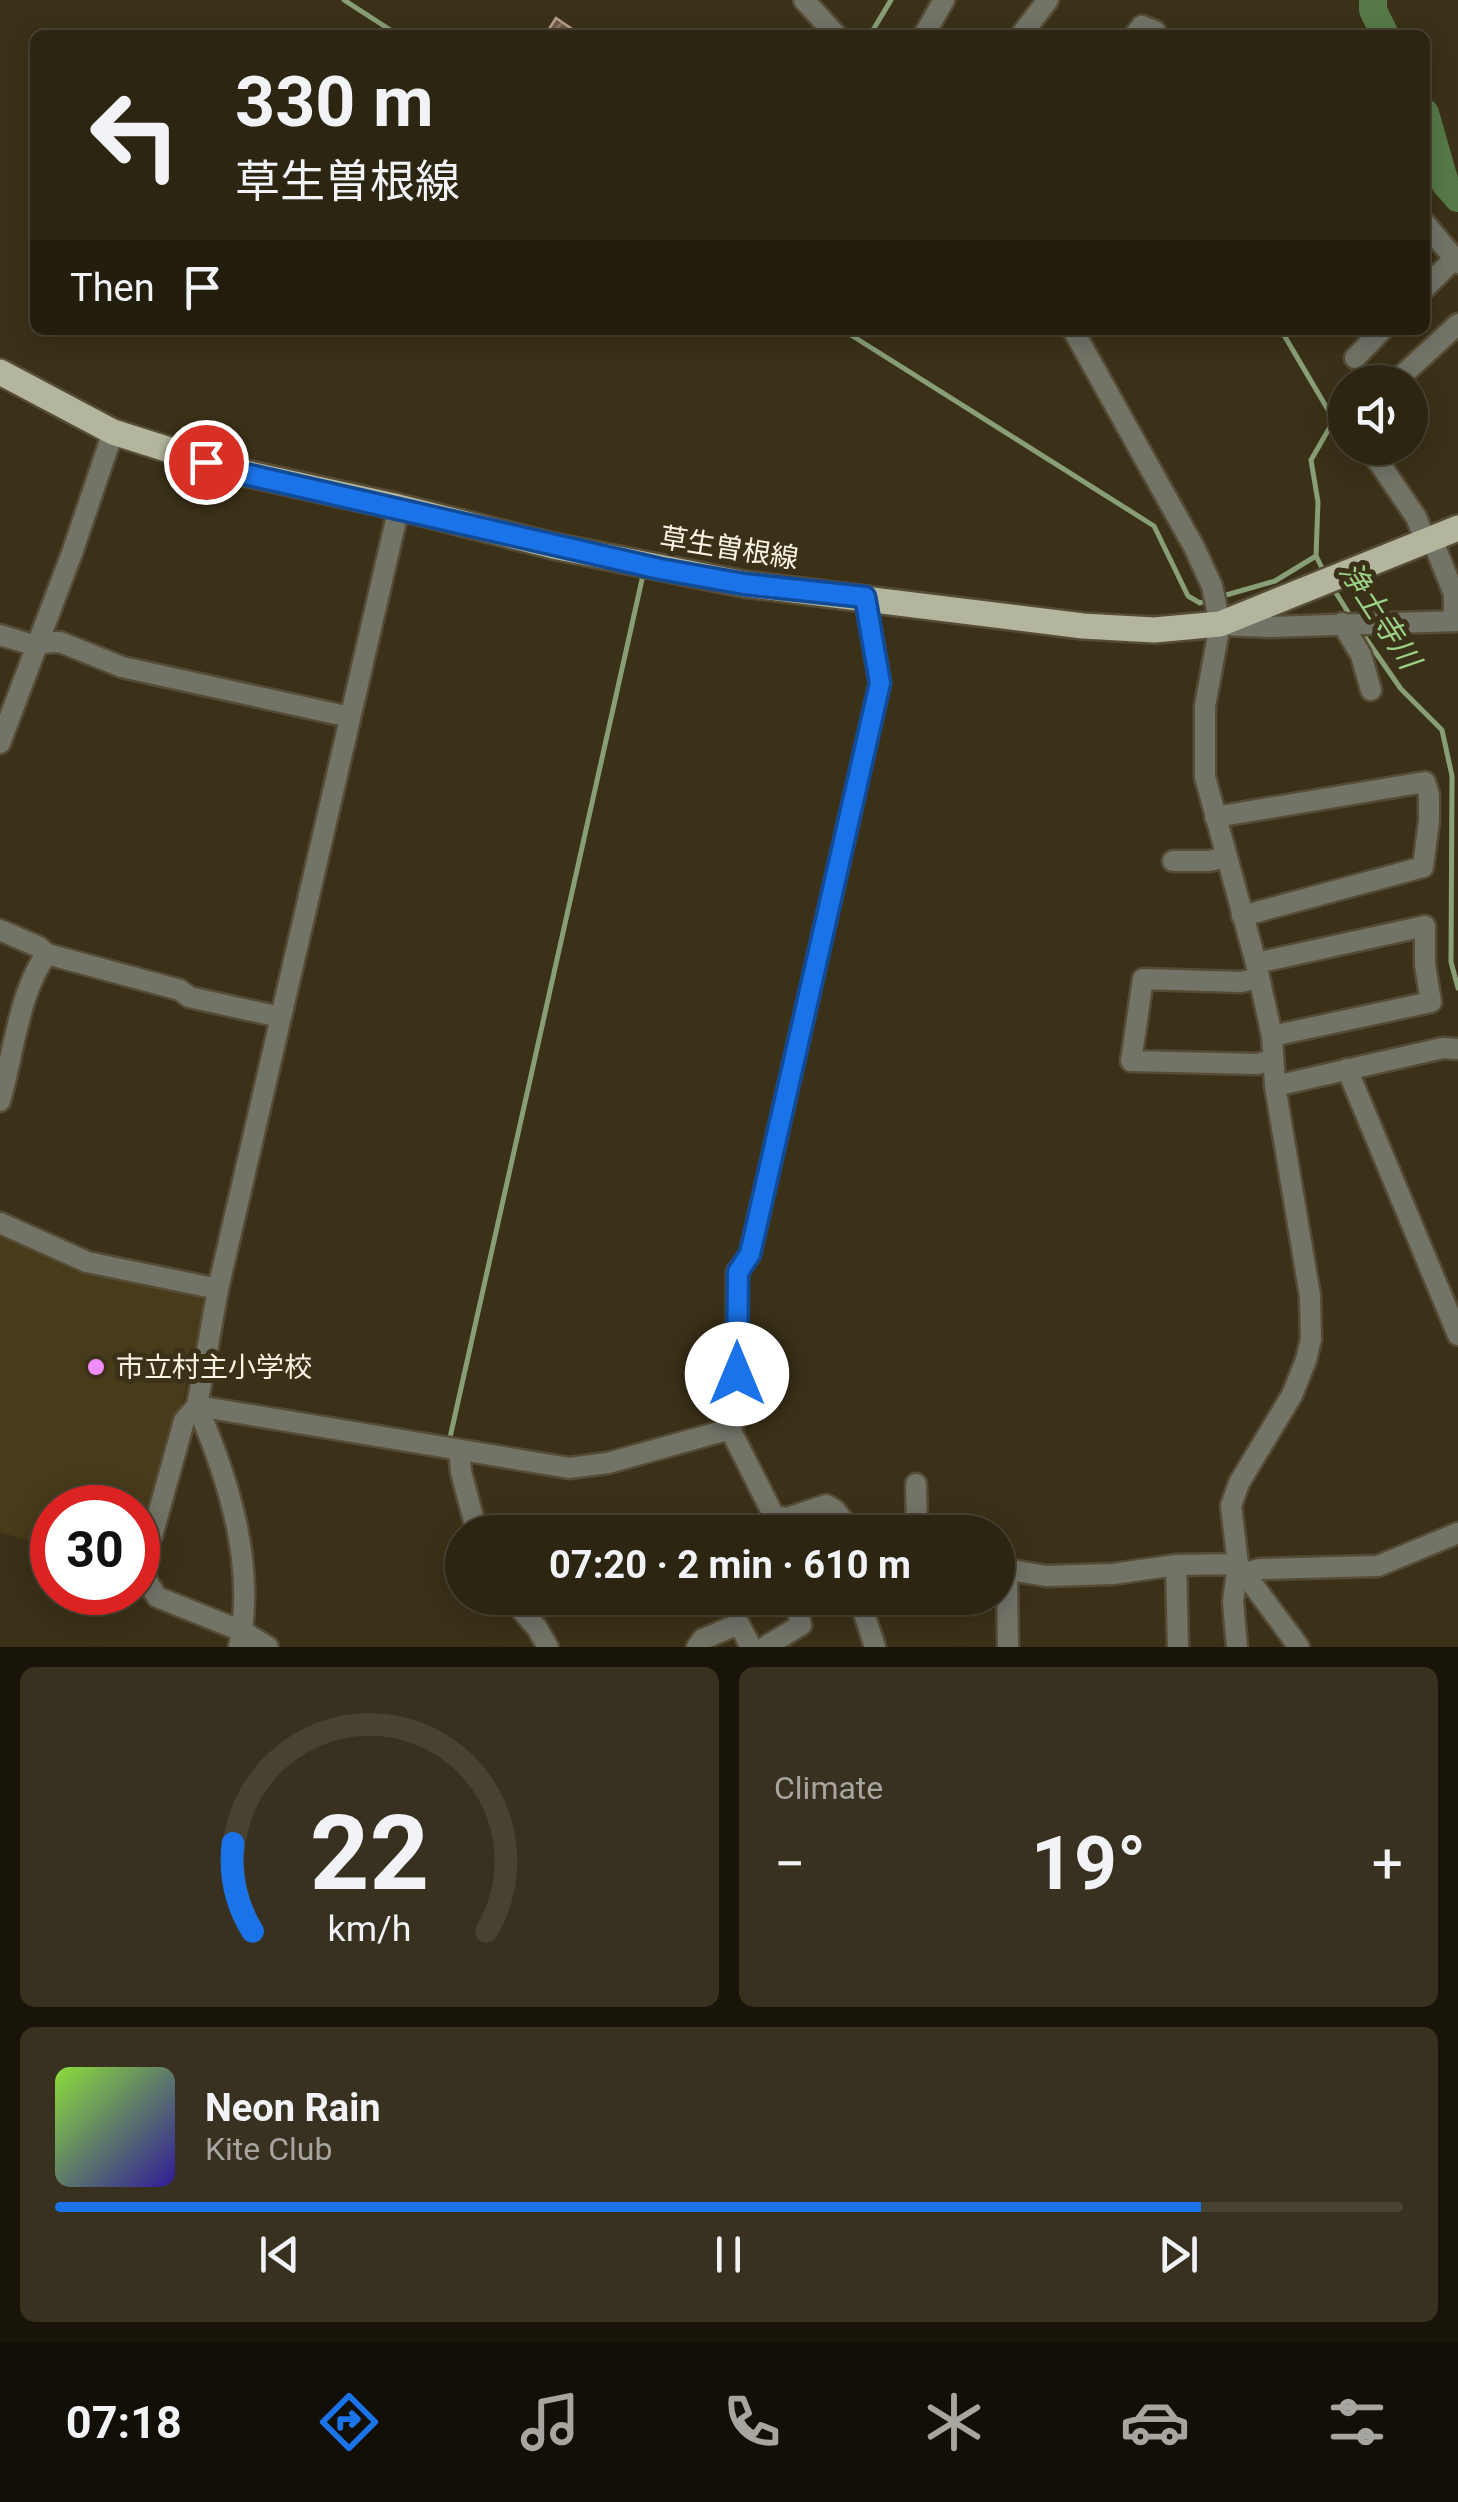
<!DOCTYPE html>
<html lang="en">
<head>
<meta charset="utf-8">
<style>
	body { margin:0; font-family:Roboto,"Noto Sans JP",sans-serif; background:#383120; color:#f1f3f6; height:100vh; display:flex; flex-direction:column; font-size:38px; white-space:nowrap }
	* { box-sizing:border-box; margin:0 }
	p { font-size:32px; color:#a6a59f }
	.icon { flex:none; width:55px; height:55px; fill:none; stroke:currentColor; stroke-width:2; stroke-linecap:round; stroke-linejoin:round }
	.map { position:relative; height:1647px; overflow:hidden }
	.sheet { display:flex; flex-direction:column; gap:20px; padding:20px; background:#18140a; flex:1 }
	.sheet>* { flex:none }
	.guide { position:absolute; left:30px; top:30px; width:1400px; height:305px; border-radius:15px; box-shadow:0 5px 25px #0003,0 0 0 2px #484232; background:#2c2512; color:#f1f3f6; overflow:hidden }
	.controls { position:absolute; left:1328px; top:365px; display:grid; gap:20px }
	.controls a { display:grid; place-items:center; width:100px; height:100px; border-radius:50%; background:#2c2512; box-shadow:0 5px 25px #0003,0 0 0 2px #484232; font-size:50px }
	.speed { position:absolute; left:30px; top:1485px; display:flex; gap:20px; font-size:50px; font-weight:700; text-align:center }
	.speed>* { display:grid; place-content:center; width:130px; height:130px; border-radius:50%; background:#2c2512; box-shadow:0 5px 25px #0003,0 0 0 2px #484232; line-height:1 }
	.speed .limit { border:15px solid #d22; background:#fff; color:#111 }
	.pin { position:absolute; display:grid; place-items:center; width:85px; height:85px; color:#fff; margin:-42px; border:5px solid #fff; border-radius:50%; box-shadow:0 2px 10px #0007 }
	.me { position:absolute; width:110px; margin:-55px; rotate:0deg; stroke-linejoin:round; filter:drop-shadow(0 0 8px #0008) }
	.turn { display:flex; align-items:center; gap:35px; height:210px; padding:0 40px; font-size:45px }
	.turn .icon { width:130px; height:130px; stroke-width:2.5 }
	.turn b { display:block; font-size:70px; line-height:85px }
	.then { display:flex; align-items:center; height:95px; padding:0 40px; background:#0003; gap:20px; font-size:38px }
	.big { font-size:75px; font-weight:700; line-height:1.1 }
	.sheet .tile { flex:1; display:flex; flex-direction:column; justify-content:center; gap:15px; min-width:0; padding:0 35px; border-radius:15px; background:#383120 }
	.sheet .dial { align-items:center; gap:0 }
	.dial svg { height:260px; overflow:visible; fill:none; stroke:#484232; stroke-width:7; stroke-linecap:round; text-anchor:middle }
	.dial text { fill:#f1f3f6; stroke:none }
	.song { display:flex; align-items:center; gap:30px }
	.cover { width:120px; height:120px; border-radius:15px; background:linear-gradient(135deg,hsl(90 70% 55%),hsl(250 70% 35%)) }
	.played { height:10px; border-radius:5px; background:linear-gradient(90deg,#1a73e8 85%,#484232 85%) }
	.keys { display:flex; justify-content:space-around; direction:ltr }
	.heat { display:flex; justify-content:space-between; align-items:center; font-size:55px; direction:ltr }
	.sheet .tiles { flex:1; display:grid; gap:20px; grid-template-columns:1fr 1fr }
	.tile:last-child { grid-column:span 2 }
	.trip { position:absolute; left:445px; top:1515px; width:570px; height:100px; border-radius:50px; background:#2c2512; box-shadow:0 5px 25px #0003,0 0 0 2px #484232; font-weight:700; line-height:100px; text-align:center }
	.tabs { display:flex; height:160px; justify-content:space-around; align-items:center; background:#120f07; color:#a6a59f }
	.tabs .icon { width:70px; height:70px }
	.tabs .active { color:#1a73e8 }
	.tabs b { font-size:45px; color:#f1f3f6 }
	.map>svg:first-child { display:block }
	.built { fill:#483b1a }
	.lines { fill:none; stroke-linecap:round; stroke-linejoin:round }
	.stream { stroke:#879e76; stroke-width:5 }
	.river { stroke:#567a47; stroke-width:28 }
	.building { fill:url(#building-hatch); stroke:#b79e89; stroke-width:2.5 }
	.minor-casing { stroke:#564c35; stroke-width:25 }
	.major-casing { stroke:#564c35; stroke-width:30 }
	.minor { stroke:#737468; stroke-width:20 }
	.major { stroke:#b3b59c; stroke-width:25 }
	.route-casing { stroke:#114b97; stroke-width:25 }
	.route { stroke:#1a73e8; stroke-width:18 }
	.poi-dot { fill:#ee8cf9; stroke:#3b3118; stroke-width:4 }
	.labels { text-anchor:middle; dominant-baseline:central; stroke-width:10; stroke-linejoin:round; paint-order:stroke }
	.street-label { font-size:28px; fill:#f9f3e4; stroke:#3b3118 }
	.poi-label { font-size:28px; fill:#f9f3e4; stroke:#3b3118; text-anchor:start }
	.water-label { font-size:30px; font-style:italic; fill:#9bd186; stroke:#3b3118 }
</style>
</head>
<body>
<div class="map">
<svg width="1458" height="1647" viewBox="0 0 1458 1647">
	<defs>
		<pattern id="building-hatch" width="6" height="6" patternUnits="userSpaceOnUse" patternTransform="scale(2.5)"><rect width="6" height="6" fill="#725c48"/><path d="M-1 1l2-2M0 6l6-6M5 7l2-2" fill="none" stroke="#877462"/></pattern>
	</defs>
	<rect width="100%" height="100%" fill="#3b3118"/>
	<!-- built -->
	<path class="built" d="M0,1232L64,1258L87,1275L101,1278L107,1269L208,1297L163,1483L143,1534L138,1533V1508H52V1548L0,1532Z"/>
	<g class="lines">
		<!-- stream -->
		<g class="stream">
			<path d="M344,0L398,35"/>
			<path d="M870,35L891,0"/>
			<path d="M843,330L1154,526L1188,596L1200,603L1208,600"/>
			<path d="M1281,330L1334,420L1311,460L1318,502L1316,556L1325,574"/>
			<path d="M1333,588L1351,617"/>
			<path d="M1219,597L1275,581L1316,556"/>
			<path d="M1360,630L1401,689L1442,730L1452,776L1451,962L1458,988"/>
			<path d="M449,1442L643,575"/>
		</g>
		<!-- river -->
		<g class="river">
			<path d="M1373,0V10L1385,35"/>
			<path d="M1425,113L1445,183L1458,198"/>
		</g>
	</g>
	<!-- building -->
	<path class="building" d="M556,18L575,31L573,35H545Z"/>
	<g class="lines">
		<!-- minor casing -->
		<g class="minor-casing">
			<g id="minor">
				<path d="M804,0L836,35"/>
				<path d="M924,35L944,0"/>
				<path d="M1021,35L1048,0"/>
				<path d="M1135,35L1142,26L1155,31L1157,35"/>
				<path d="M1425,223L1458,263"/>
				<path d="M1425,288L1454,259"/>
				<path d="M1073,330L1194,547L1212,586L1220,624L1205,706V777L1256,963L1272,1036L1275,1086L1310,1296L1311,1339L1306,1360L1292,1395L1239,1483L1231,1506L1238,1564L1233,1602L1237,1647"/>
				<path d="M1355,358L1382,330"/>
				<path d="M1395,382L1458,324"/>
				<path d="M1369,448L1416,517L1426,542"/>
				<path d="M1432,539L1454,594V621"/>
				<path d="M1342,623L1361,655L1371,690"/>
				<path d="M1222,625L1269,627L1458,621"/>
				<path d="M0,635L36,646"/>
				<path d="M37,643L60,642L122,667L350,717"/>
				<path d="M0,743L72,553L113,432"/>
				<path d="M1215,817L1425,782L1429,795V821L1423,867L1242,916"/>
				<path d="M1173,861H1209L1226,857"/>
				<path d="M0,930L39,947L47,954L180,990L189,997L280,1017"/>
				<path d="M1256,963L1425,926V965L1431,1002L1272,1036"/>
				<path d="M1259,978L1241,982L1143,979L1131,1061L1257,1064L1273,1060"/>
				<path d="M1347,1069L1458,1335"/>
				<path d="M1275,1086L1443,1048L1458,1049"/>
				<path d="M0,1101C13,1057 19,990 47,954"/>
				<path d="M0,1223L87,1262L218,1289"/>
				<path d="M197,1406L569,1468L608,1463L730,1429L736,1418L737,1407V1272L750,1254L880,683L865,597"/>
				<path d="M197,1406C229,1480 256,1567 239,1647"/>
				<path d="M730,1429L774,1516L787,1518L826,1505L835,1510L852,1532"/>
				<path d="M459,1450L461,1472L477,1532"/>
				<path d="M916,1484L917,1532"/>
				<path d="M138,1559L144,1544L152,1536L184,1421L197,1406L218,1289L399,507"/>
				<path d="M1176,1565L1178,1647"/>
				<path d="M1239,1566L1299,1647"/>
				<path d="M138,1567L157,1597L242,1631L268,1647"/>
				<path d="M998,1568L1046,1576L1113,1574L1176,1565L1238,1564"/>
				<path d="M1007,1570L1008,1647"/>
				<path d="M1245,1573L1260,1569L1378,1566L1458,1533"/>
				<path d="M511,1598L537,1628L548,1647"/>
				<path d="M859,1598L875,1647"/>
				<path d="M697,1647L703,1639L739,1624L751,1647"/>
				<path d="M765,1647L801,1625L795,1598"/>
			</g>
		</g>
		<!-- major casing -->
		<g class="major-casing">
			<path id="major" d="M0,372L113,432L236,471L399,507L553,546L744,584L1083,626L1154,630L1220,624L1458,528"/>
		</g>
		<!-- minor -->
		<use href="#minor" class="minor"/>
		<!-- major -->
		<use href="#major" class="major"/>
	</g>
	<g class="lines">
		<!-- route casing -->
		<g class="route-casing">
			<path id="route" d="M206,462L236,472L660,569L744,584L865,597L880,683L750,1254L738,1272L737,1374"/>
		</g>
		<!-- route -->
		<use href="#route" class="route"/>
	</g>
	<!-- markers -->
	<circle class="poi-dot" cx="96" cy="1367" r="10"/>
	<g class="labels">
		<!-- street labels -->
		<g class="street-label">
			<text transform="translate(729 548) rotate(9)">草生曽根線</text>
		</g>
		<!-- poi labels -->
		<g class="poi-label">
			<text x="116" y="1367">市立村主小学校</text>
		</g>
		<!-- water labels -->
		<g class="water-label">
			<text transform="translate(1380 615) rotate(57)">浄土寺川</text>
		</g>
	</g>
</svg>
<div class="controls">
<a><svg class="icon" aria-label="sound" viewBox="0 0 24 24"><path d="M4 9h4l5-4v14l-5-4H4zM17 9q2 3 0 6"/></svg></a>
</div>
<div class="speed"><div class="limit">30</div></div>
<div class="pin" style="left:206px;top:462px;background:#d93025"><svg class="icon" aria-label="arrive" viewBox="0 0 24 24"><path d="M6 21V4h12l-3 4 3 4H6"/></svg></div>
<svg class="me" style="left:737px;top:1374px" viewBox="-20 -20 40 40"><circle r="19" fill="#fff"/><path d="M0-13L10 11 0 6-10 11z" fill="#1a73e8"/></svg>
<div class="trip">07:20 · 2 min · 610 m</div>
<div class="guide">
<div class="turn"><svg class="icon" aria-label="left" viewBox="0 0 24 24"><path d="M17 20v-9H6M10 6l-5 5 5 5"/></svg><div><b>330 m</b>草生曽根線</div></div>
<div class="then">Then<svg class="icon" aria-label="arrive" viewBox="0 0 24 24"><path d="M6 21V4h12l-3 4 3 4H6"/></svg></div>
</div>
</div>
<section class="sheet">
<div class="tiles">
<div class="tile dial"><svg viewBox="0 0 100 80">
<path d="M14 69A42 42 0 1 1 86 69"/>
<path d="M14 69A42 42 0 0 1 8 42" stroke="#1a73e8"/>
<text x="50" y="56" font-size="32" font-weight="700">22</text>
<text x="50" y="72" font-size="11">km/h</text>
</svg></div>
<div class="tile"><p>Climate</p>
<div class="heat"><a>−</a><b class="big">19°</b><a>+</a></div>
</div>
<div class="tile">
<div class="song"><i class="cover"></i><div><b>Neon Rain</b><p>Kite Club</p></div></div>
<div class="played"></div>
<div class="keys"><svg class="icon" aria-label="previous" viewBox="0 0 24 24"><path d="M18 5L8 12l10 7zM5 5v14"/></svg><svg class="icon" aria-label="pause" viewBox="0 0 24 24"><path d="M8 5v14M16 5v14"/></svg><svg class="icon" aria-label="next" viewBox="0 0 24 24"><path d="M6 5l10 7-10 7zM19 5v14"/></svg></div>
</div>
</div>
</section>
<nav class="tabs">
<b>07:18</b>
<svg class="icon active" aria-label="directions" viewBox="0 0 24 24"><path d="M12 3l9 9-9 9-9-9zM9 14v-3h6M13 9l2 2-2 2"/></svg>
<svg class="icon" aria-label="music" viewBox="0 0 24 24"><path d="M9 18V5l10-2v13"/><circle cx="6" cy="18" r="3"/><circle cx="16" cy="16" r="3"/></svg>
<svg class="icon" aria-label="phone" viewBox="0 0 24 24"><path d="M5 4h4l2 5-3 2q2 4 5 5l2-3 5 2v4C11 20 4 13 5 4z"/></svg>
<svg class="icon" aria-label="climate" viewBox="0 0 24 24"><path d="M12 3v18M4 7l16 10M4 17L20 7"/></svg>
<svg class="icon" aria-label="car" viewBox="0 0 24 24"><path d="M5 17H2v-5l4-1 3-4h7l3 4 3 1v5h-3M9 17h6M6 11h13"/><circle cx="7" cy="17" r="2"/><circle cx="17" cy="17" r="2"/></svg>
<svg class="icon" aria-label="filters" viewBox="0 0 24 24"><path d="M4 7h16M4 17h16"/><circle cx="9" cy="7" r="2"/><circle cx="15" cy="17" r="2"/></svg>
</nav>
</body>
</html>
